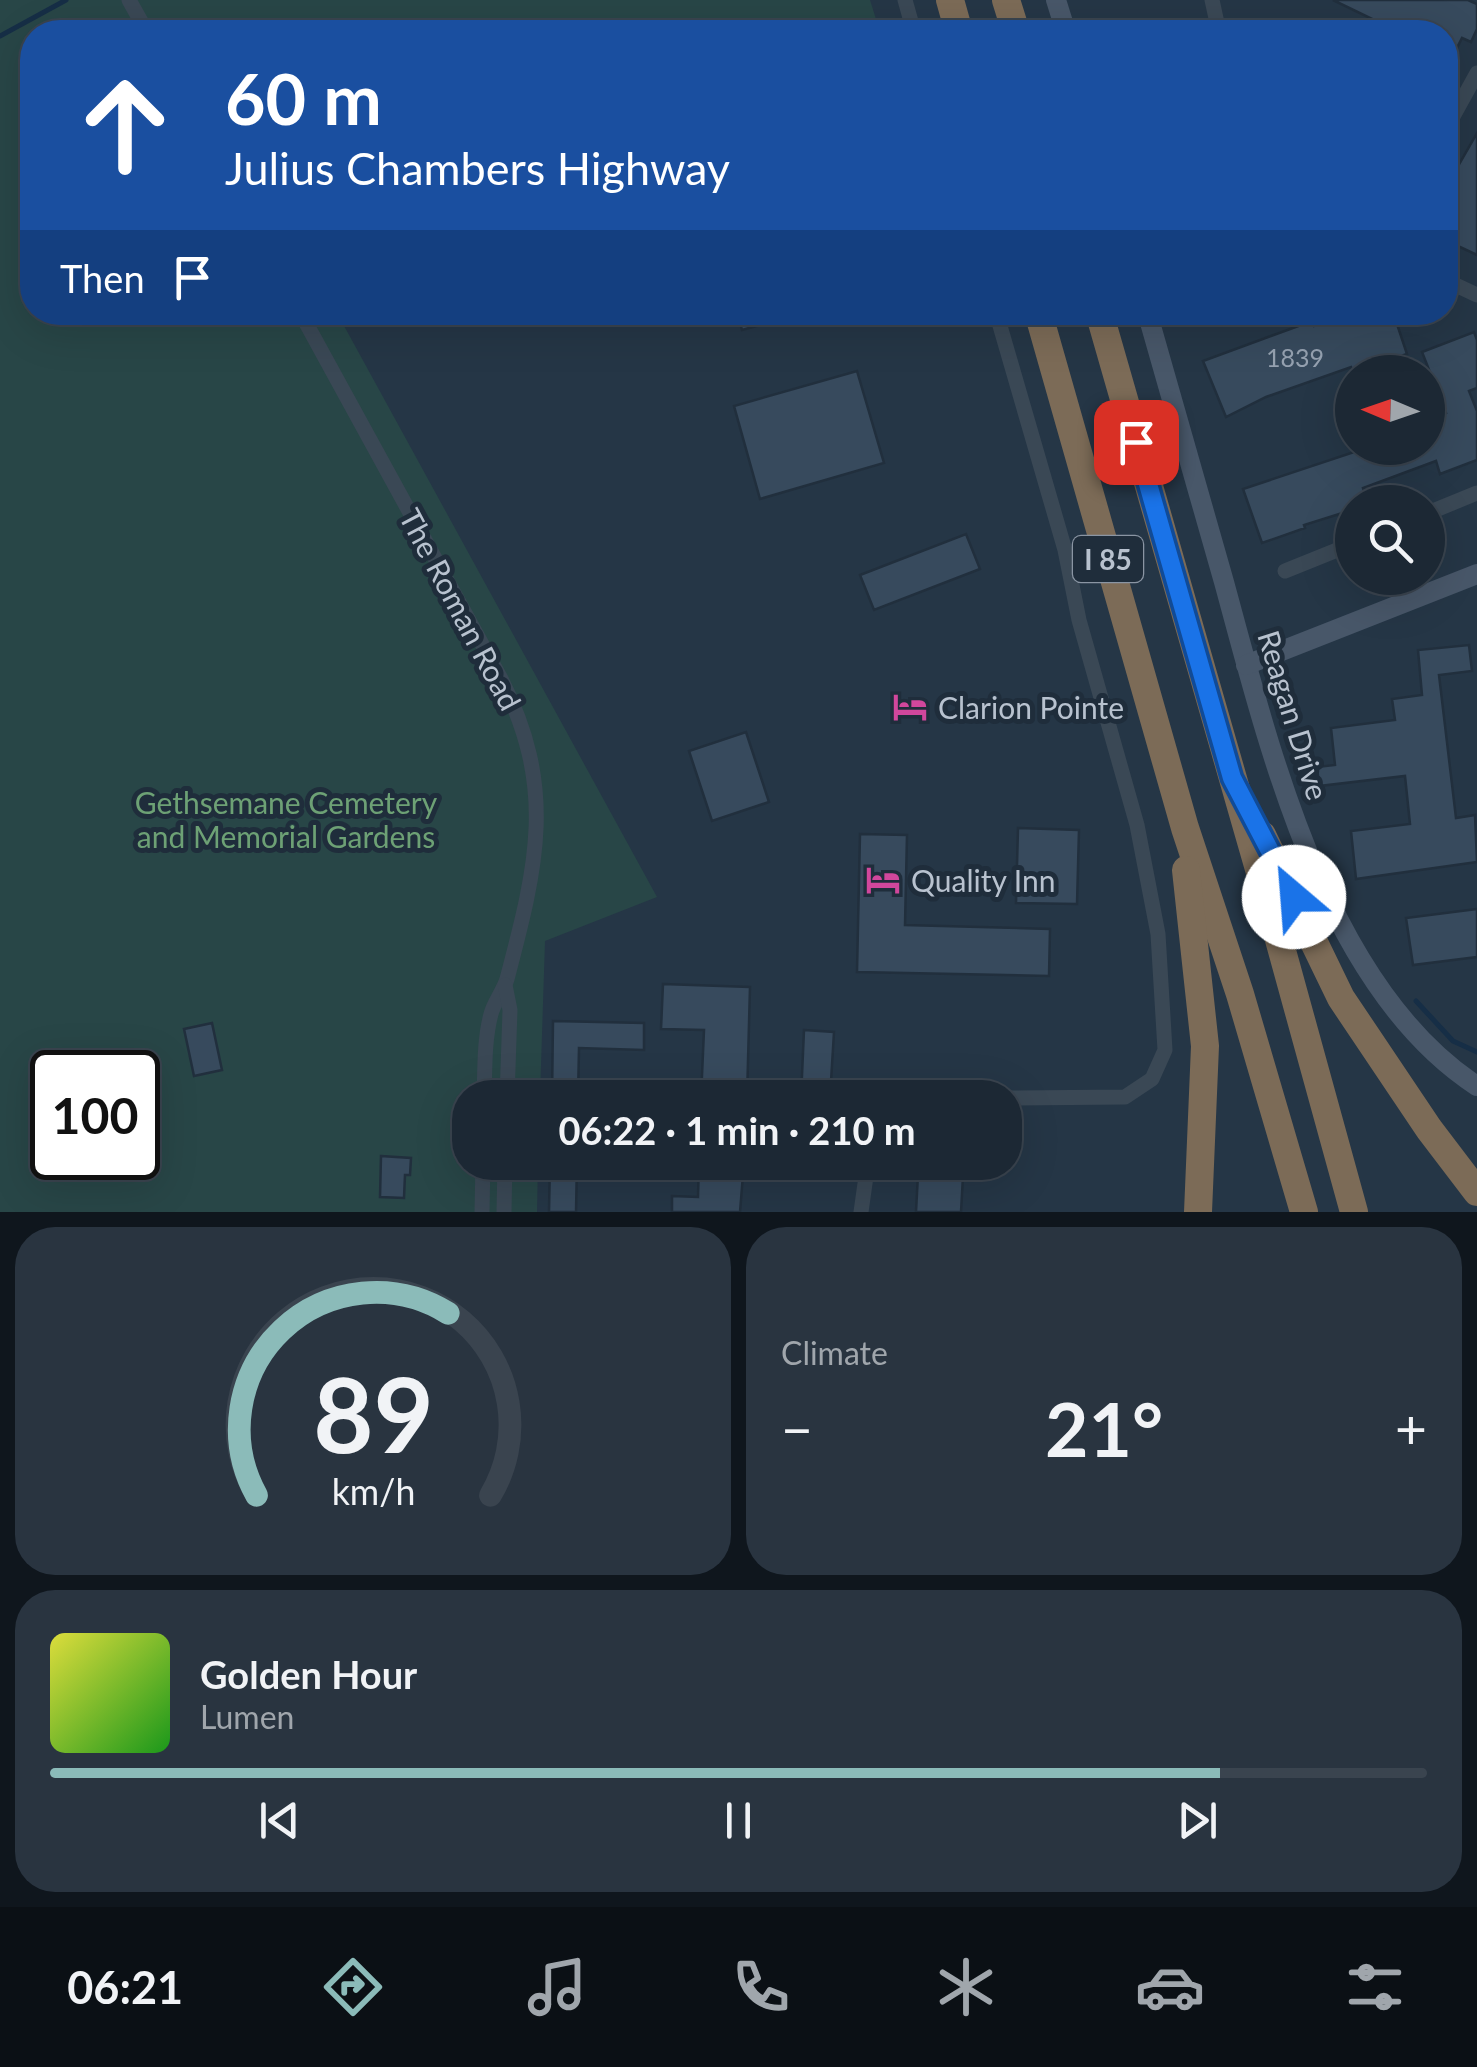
<!DOCTYPE html>
<html lang="en">
<head>
<meta charset="utf-8">
<style>
	body { margin:0; font-family:Lato,sans-serif; background:#293440; color:#f1f3f6; height:100vh; display:flex; flex-direction:column; font-size:38px; white-space:nowrap }
	* { box-sizing:border-box; margin:0 }
	p { font-size:32px; color:#a0a6ac }
	.icon { flex:none; width:55px; height:55px; fill:none; stroke:currentColor; stroke-width:2; stroke-linecap:round; stroke-linejoin:round }
	.map { position:relative; height:1212px; overflow:hidden }
	.sheet { display:flex; flex-direction:column; gap:15px; padding:15px; background:#0f161d; flex:1 }
	.sheet>* { flex:none }
	.hud { position:absolute; left:20px; top:20px; width:1438px; height:305px; border-radius:40px; box-shadow:0 10px 40px #0002,0 0 0 2px #3a444f; background:#1a4fa0; color:#fff; overflow:hidden }
	.needle { width:65px; rotate:272deg }
	.controls { position:absolute; left:1335px; top:355px; display:grid; gap:20px }
	.controls a { display:grid; place-items:center; width:110px; height:110px; border-radius:50%; background:#1c2834; box-shadow:0 10px 40px #0002,0 0 0 2px #3a444f; font-size:50px }
	.speed { position:absolute; left:30px; top:1050px; display:flex; gap:20px; font-size:50px; font-weight:700; text-align:center }
	.speed>* { display:grid; place-content:center; width:130px; height:130px; border-radius:50%; background:#1c2834; box-shadow:0 10px 40px #0002,0 0 0 2px #3a444f; line-height:1 }
	.speed .limit { border:5px solid #111; border-radius:15px; background:#fff; color:#111 }
	.pin { position:absolute; display:grid; place-items:center; width:85px; height:85px; color:#fff; margin:-42px; border-radius:20px; box-shadow:0 5px 15px #0006 }
	.me { position:absolute; width:110px; margin:-55px; rotate:333deg; stroke-linejoin:round; filter:drop-shadow(0 0 8px #0008) }
	.turn { display:flex; align-items:center; gap:35px; height:210px; padding:0 40px; font-size:45px }
	.turn .icon { width:130px; height:130px; stroke-width:2.5 }
	.turn b { display:block; font-size:70px; line-height:85px }
	.then { display:flex; align-items:center; height:95px; padding:0 40px; background:#0003; gap:20px; font-size:38px }
	.big { font-size:75px; font-weight:700; line-height:1.1 }
	.sheet .widget { flex:1; display:flex; flex-direction:column; justify-content:center; gap:15px; min-width:0; padding:0 35px; border-radius:40px; background:#293440 }
	.sheet .dial { align-items:center; gap:0 }
	.dial svg { height:260px; overflow:visible; fill:none; stroke:#3a444f; stroke-width:7; stroke-linecap:round; text-anchor:middle }
	.dial text { fill:#f1f3f6; stroke:none }
	.song { display:flex; align-items:center; gap:30px }
	.cover { width:120px; height:120px; border-radius:15px; background:linear-gradient(135deg,hsl(60 70% 55%),hsl(120 70% 35%)) }
	.played { height:10px; border-radius:5px; background:linear-gradient(90deg,#8bbbb9 85%,#3a444f 85%) }
	.keys { display:flex; justify-content:space-around; direction:ltr }
	.heat { display:flex; justify-content:space-between; align-items:center; font-size:55px; direction:ltr }
	.sheet .tiles { flex:1; display:grid; gap:15px; grid-template-columns:1fr 1fr }
	.widget:last-child { grid-column:span 2 }
	.trip { position:absolute; left:452px; top:1080px; width:570px; height:100px; border-radius:40px; background:#1c2834; box-shadow:0 10px 40px #0002,0 0 0 2px #3a444f; font-weight:700; line-height:100px; text-align:center }
	.dock { display:flex; height:160px; justify-content:space-around; align-items:center; background:#0b1015; color:#a0a6ac }
	.dock .icon { width:70px; height:70px }
	.dock .current { color:#8bbbb9 }
	.dock b { font-size:45px; color:#f1f3f6 }
	.map>svg:first-child { display:block }
	.green { fill:#284647; fill-rule:evenodd }
	.lines { fill:none; stroke-linecap:round; stroke-linejoin:round }
	.stream { stroke:#162e46; stroke-width:5 }
	.building { fill:#374a5d; stroke:#212f3d; stroke-width:2.5 }
	.street { stroke:#3a4855; stroke-width:15 }
	.secondary { stroke:#485769; stroke-width:20 }
	.highway { stroke:#7c6b57; stroke-width:28 }
	.route-casing { stroke:#114b97; stroke-width:25 }
	.route { stroke:#1a73e8; stroke-width:18 }
	.labels { text-anchor:middle; dominant-baseline:central; stroke-width:10; stroke-linejoin:round; paint-order:stroke }
	.number-label { font-size:25px; fill:#96a2b1 }
	.shield { fill:#1f2d3b; stroke:#8a95a3; stroke-width:2.5 }
	.shield-label { font-size:28px; font-weight:bold; fill:#b8c2cf }
	.street-label { font-size:30px; fill:#b8c2cf; stroke:#1f2d3b }
	.poi-label { font-size:30px; fill:#b8c2cf; stroke:#1f2d3b; text-anchor:start }
	.park-label { font-size:30px; fill:#6da175; stroke:#1f2d3b }
</style>
</head>
<body>
<div class="map">
<svg width="1477" height="1212" viewBox="0 0 1477 1212">
	<rect width="100%" height="100%" fill="#253646"/>
	<!-- green -->
	<path class="green" d="M0,0H870L880,32H32V312L337,313L657,897L545,941L540,1097L470,1098V1162L538,1163L537,1212H0ZM52,1072H138V1158H52Z"/>
	<g class="lines">
		<!-- stream -->
		<g class="stream">
			<path d="M0,36L66,0"/>
			<path d="M1416,1001L1453,1041L1477,1052"/>
		</g>
	</g>
	<!-- building -->
	<g class="building">
		<path d="M1333,0H1468L1477,4V29L1471,42L1462,38L1445,72V32H1389L1391,28Z"/>
		<path d="M1477,133V255L1445,240V206L1458,178L1453,175Z"/>
		<path d="M737,312H791L792,316L742,330Z"/>
		<path d="M1354,312H1393L1407,354L1353,372L1351,367L1266,397L1226,417L1203,361L1312,321L1314,326Z"/>
		<path d="M1474,332L1477,340V388L1469,391L1477,411V460L1440,474L1436,461L1363,488L1367,502H1352V510L1304,525L1305,528L1262,543L1243,489L1366,448H1428V420L1446,413L1422,352Z"/>
		<path d="M857,371L884,463L760,499L734,406Z"/>
		<path d="M966,534L980,569L874,610L860,575Z"/>
		<path d="M1469,645L1472,671L1439,675L1456,818L1475,815L1477,862L1356,879L1351,831L1410,824L1405,776L1319,786L1317,767L1335,765L1331,728L1395,720L1392,699L1422,695L1418,650Z"/>
		<path d="M746,732L769,802L712,821L689,751Z"/>
		<path d="M1018,828L1079,830L1077,904L1016,903Z"/>
		<path d="M860,834L907,835L905,925L1050,929L1049,976L857,972Z"/>
		<path d="M1477,909V957L1413,965L1406,918Z"/>
		<path d="M663,984L750,987L747,1098H701L704,1030L661,1029Z"/>
		<path d="M553,1021L644,1023V1050L579,1048L578,1098H552Z"/>
		<path d="M212,1023L222,1070L194,1076L184,1029Z"/>
		<path d="M804,1030L834,1032L830,1098H801Z"/>
		<path d="M381,1156L411,1158L410,1175H405L404,1198L380,1197Z"/>
		<path d="M550,1162H577L576,1212H549Z"/>
		<path d="M699,1162H744L740,1212H672V1196L698,1197Z"/>
		<path d="M918,1174L963,1176L961,1212H916Z"/>
	</g>
	<g class="lines">
		<!-- street -->
		<g class="street">
			<path d="M129,0L147,32"/>
			<path d="M905,0L914,32"/>
			<path d="M1212,0L1219,32"/>
			<path d="M1445,131L1477,73"/>
			<path d="M1445,280L1477,295"/>
			<path d="M300,312L500,677C557,787 537,865 507,979C503,992 494,1002 491,1014C484,1040 485,1070 484,1098"/>
			<path d="M996,312L1065,550L1079,620L1137,825L1158,934L1165,1050L1152,1079L1125,1097L1005,1098"/>
			<path d="M1428,513L1477,493"/>
			<path d="M1285,571L1352,544"/>
			<path d="M505,985L510,1010L507,1098"/>
			<path d="M482,1212L483,1162"/>
			<path d="M504,1212L505,1162"/>
			<path d="M861,1212L868,1162"/>
		</g>
		<!-- secondary -->
		<g class="secondary">
			<path d="M1056,0L1066,32"/>
			<path d="M1147,312C1173,402 1199,492 1224,582C1269,747 1325,987 1477,1086"/>
			<path d="M1246,665L1477,574"/>
		</g>
		<!-- highway -->
		<g class="highway">
			<path d="M950,0L959,32"/>
			<path d="M1006,0L1016,32"/>
			<path d="M1038,312L1185,828L1240,994L1304,1212"/>
			<path d="M1099,312L1273,918L1354,1212"/>
			<path d="M1262,835L1341,998L1429,1129L1477,1192"/>
			<path d="M1186,870L1205,1046L1198,1212"/>
		</g>
	</g>
	<g class="lines">
		<!-- route casing -->
		<g class="route-casing">
			<path id="route" d="M1136,442L1232,778L1294,897"/>
		</g>
		<!-- route -->
		<use href="#route" class="route"/>
	</g>
	<!-- icons -->
	<defs>
		<g id="hotel-bare" transform="scale(2.7)"><path d="M-6-4.5h1.5V1H6V5H4.5V3h-9V5H-6ZM-4 0a1.8 1.8 0 1 1 3.6 0ZM.5 0V-2.5h3Q6-2.5 6 0Z" fill="#d1479c" stroke="#1f2d3b" stroke-width="2.5" paint-order="stroke"/></g>
	</defs>
	<g fill-rule="evenodd">
		<use href="#hotel-bare" x="910" y="707"/>
		<use href="#hotel-bare" x="883" y="880"/>
	</g>
	<g class="labels">
		<!-- number labels -->
		<g class="number-label">
			<text x="1295" y="357">1839</text>
		</g>
		<!-- shield labels -->
		<rect class="shield" x="1073" y="536" width="70" height="46" rx="8"/>
		<g class="shield-label">
			<text x="1108" y="559">I 85</text>
		</g>
		<!-- street labels -->
		<g class="street-label">
			<text transform="translate(461 609) rotate(62)">The Roman Road</text>
			<text transform="translate(1294 715) rotate(73)">Reagan Drive</text>
		</g>
		<!-- poi labels -->
		<g class="poi-label">
			<text x="938" y="707">Clarion Pointe</text>
			<text x="911" y="880">Quality Inn</text>
		</g>
		<!-- park labels -->
		<g class="park-label">
			<text x="286" y="802">Gethsemane Cemetery<tspan x="286" dy="34">and Memorial Gardens</tspan></text>
		</g>
	</g>
</svg>
<div class="controls">
<a><svg class="needle" viewBox="-14 -14 28 28"><path d="M0-13l5 13h-10z" fill="#e53935"/><path d="M0 13l5-13h-10z" fill="#a0a6ac"/></svg></a>
<a><svg class="icon" aria-label="search" viewBox="0 0 24 24"><circle cx="10" cy="10" r="6"/><path d="M15 15l6 6"/></svg></a>
</div>
<div class="speed"><div class="limit">100</div></div>
<div class="pin" style="left:1136px;top:442px;background:#d93025"><svg class="icon" aria-label="arrive" viewBox="0 0 24 24"><path d="M6 21V4h12l-3 4 3 4H6"/></svg></div>
<svg class="me" style="left:1294px;top:897px" viewBox="-20 -20 40 40"><circle r="19" fill="#fff"/><path d="M0-13L10 11 0 6-10 11z" fill="#1a73e8"/></svg>
<div class="trip">06:22 · 1 min · 210 m</div>
<div class="hud">
<div class="turn"><svg class="icon" aria-label="ahead" viewBox="0 0 24 24"><path d="M12 20V5M6 11l6-6 6 6"/></svg><div><b>60 m</b>Julius Chambers Highway</div></div>
<div class="then">Then<svg class="icon" aria-label="arrive" viewBox="0 0 24 24"><path d="M6 21V4h12l-3 4 3 4H6"/></svg></div>
</div>
</div>
<section class="sheet">
<div class="tiles">
<div class="widget dial"><svg viewBox="0 0 100 80">
<path d="M14 69A42 42 0 1 1 86 69"/>
<path d="M14 69A42 42 0 0 1 73 13" stroke="#8bbbb9"/>
<text x="50" y="56" font-size="32" font-weight="700">89</text>
<text x="50" y="72" font-size="11">km/h</text>
</svg></div>
<div class="widget"><p>Climate</p>
<div class="heat"><a>−</a><b class="big">21°</b><a>+</a></div>
</div>
<div class="widget">
<div class="song"><i class="cover"></i><div><b>Golden Hour</b><p>Lumen</p></div></div>
<div class="played"></div>
<div class="keys"><svg class="icon" aria-label="previous" viewBox="0 0 24 24"><path d="M18 5L8 12l10 7zM5 5v14"/></svg><svg class="icon" aria-label="pause" viewBox="0 0 24 24"><path d="M8 5v14M16 5v14"/></svg><svg class="icon" aria-label="next" viewBox="0 0 24 24"><path d="M6 5l10 7-10 7zM19 5v14"/></svg></div>
</div>
</div>
</section>
<nav class="dock">
<b>06:21</b>
<svg class="icon current" aria-label="directions" viewBox="0 0 24 24"><path d="M12 3l9 9-9 9-9-9zM9 14v-3h6M13 9l2 2-2 2"/></svg>
<svg class="icon" aria-label="music" viewBox="0 0 24 24"><path d="M9 18V5l10-2v13"/><circle cx="6" cy="18" r="3"/><circle cx="16" cy="16" r="3"/></svg>
<svg class="icon" aria-label="phone" viewBox="0 0 24 24"><path d="M5 4h4l2 5-3 2q2 4 5 5l2-3 5 2v4C11 20 4 13 5 4z"/></svg>
<svg class="icon" aria-label="climate" viewBox="0 0 24 24"><path d="M12 3v18M4 7l16 10M4 17L20 7"/></svg>
<svg class="icon" aria-label="car" viewBox="0 0 24 24"><path d="M5 17H2v-5l4-1 3-4h7l3 4 3 1v5h-3M9 17h6M6 11h13"/><circle cx="7" cy="17" r="2"/><circle cx="17" cy="17" r="2"/></svg>
<svg class="icon" aria-label="filters" viewBox="0 0 24 24"><path d="M4 7h16M4 17h16"/><circle cx="9" cy="7" r="2"/><circle cx="15" cy="17" r="2"/></svg>
</nav>
</body>
</html>
